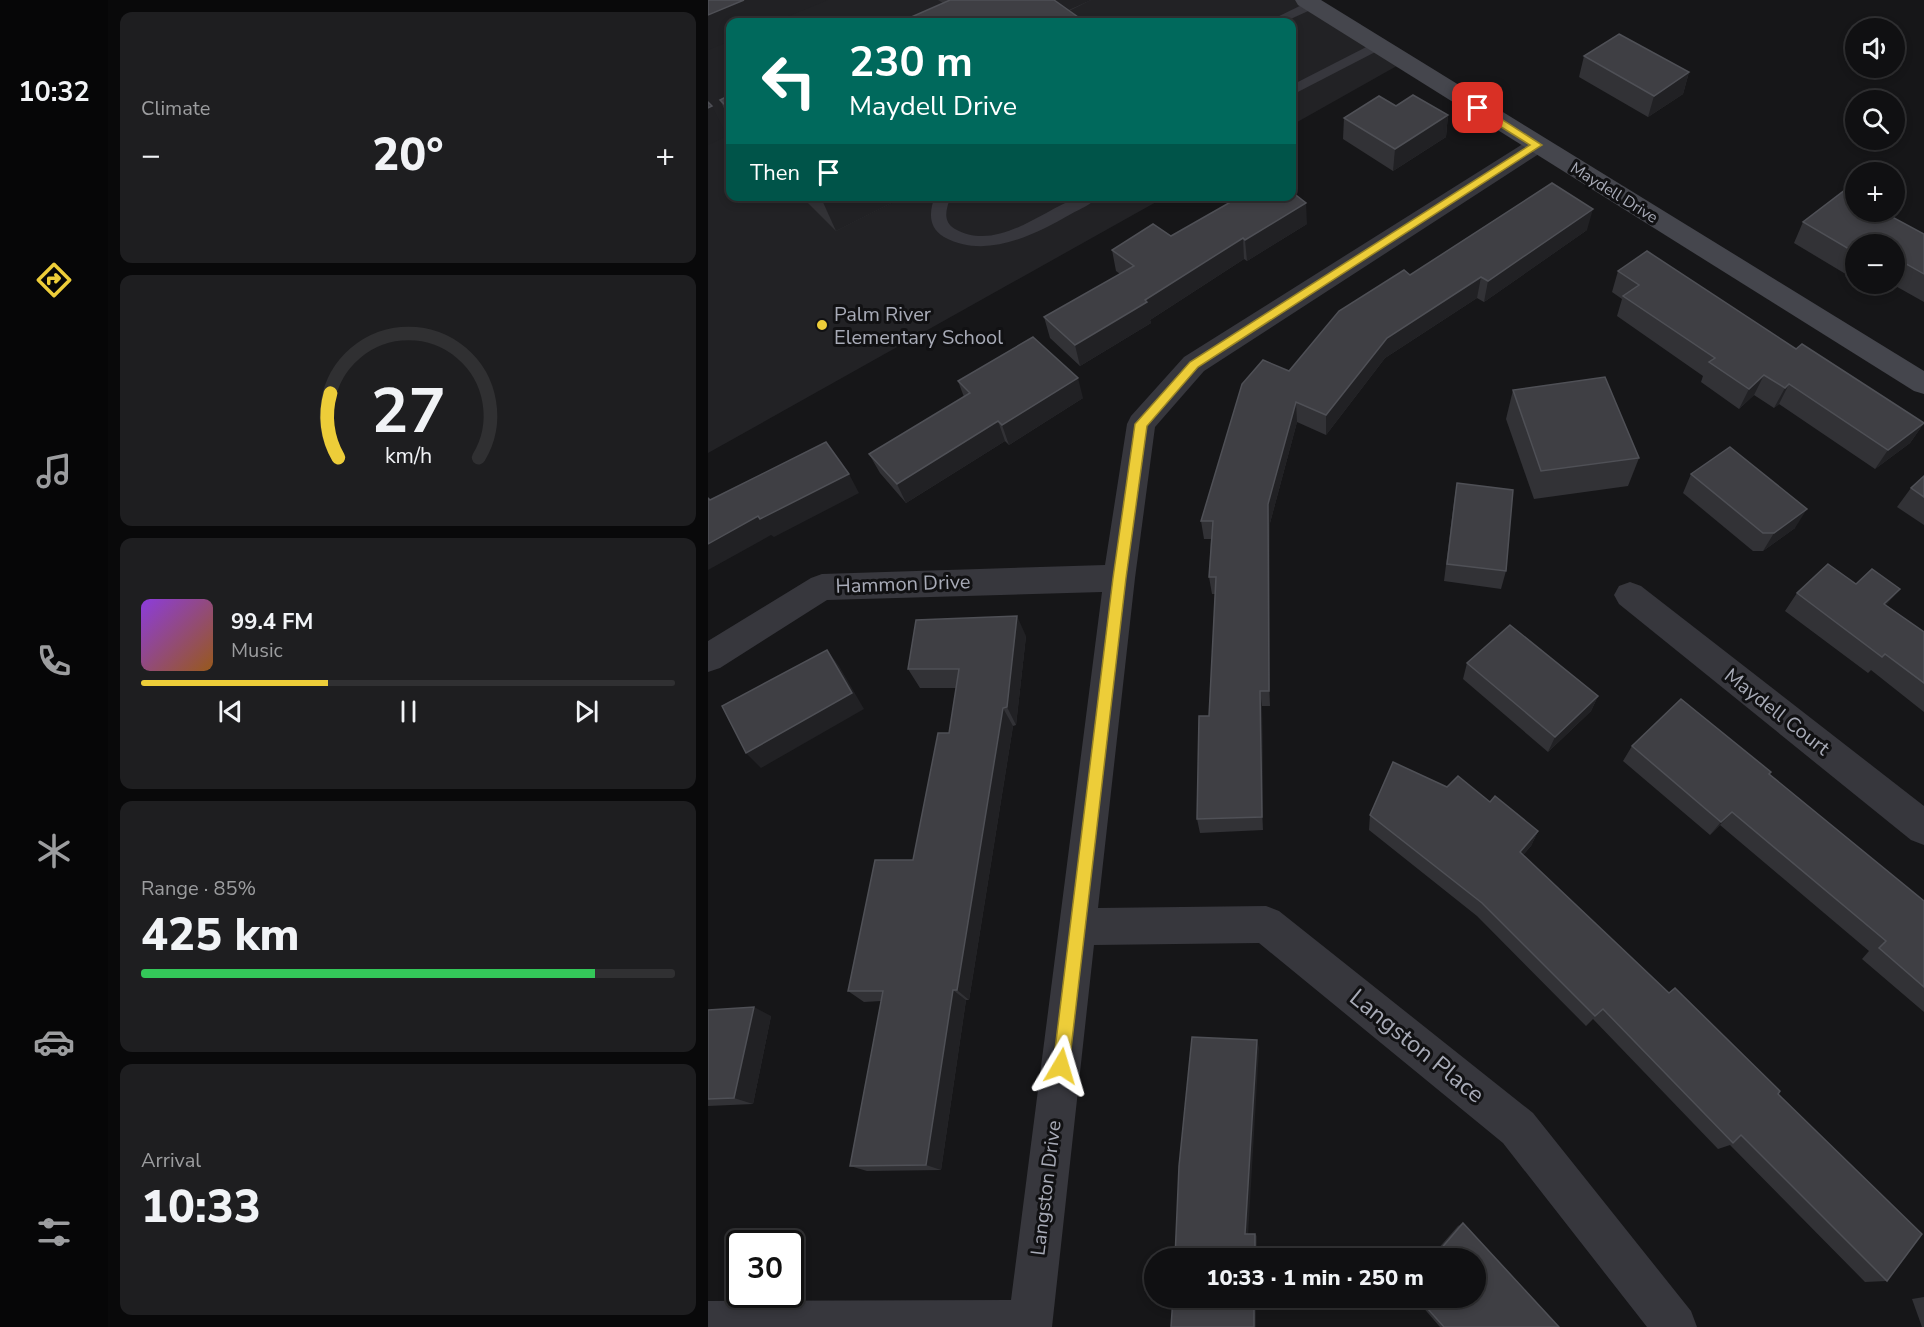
<!DOCTYPE html>
<html lang="en">
<head>
<meta charset="utf-8">
<style>
	body { margin:0; font-family:"Nunito Sans",sans-serif; background:#1e1e20; color:#f1f3f6; height:100vh; display:flex; flex-direction:column; font-size:22px; white-space:nowrap }
	* { box-sizing:border-box; margin:0 }
	p { font-size:20px; color:#9c9d9f }
	.icon { flex:none; width:33px; height:33px; fill:none; stroke:currentColor; stroke-width:2; stroke-linecap:round; stroke-linejoin:round }
	.map { position:relative; flex:1; overflow:hidden }
	.side { display:flex; flex-direction:column; gap:12px; padding:12px; background:#09090a; width:600px }
	.side>* { flex:none }
	.hud { position:absolute; left:18px; top:18px; width:570px; height:183px; border-radius:12px; box-shadow:0 3px 9px #0003,0 0 0 2px #303032; background:#00695c; color:#fff; overflow:hidden }
	.fabs { position:absolute; left:1137px; top:18px; display:grid; gap:12px }
	.fabs a { display:grid; place-items:center; width:60px; height:60px; border-radius:50%; background:#101012; box-shadow:0 3px 9px #0003,0 0 0 2px #303032; font-size:30px }
	.speed { position:absolute; left:18px; top:1230px; display:flex; gap:12px; font-size:30px; font-weight:700; text-align:center }
	.speed>* { display:grid; place-content:center; width:78px; height:78px; border-radius:50%; background:#101012; box-shadow:0 3px 9px #0003,0 0 0 2px #303032; line-height:1 }
	.speed .limit { border:3px solid #111; border-radius:9px; background:#fff; color:#111 }
	.pin { position:absolute; display:grid; place-items:center; width:51px; height:51px; color:#fff; margin:-26px; border-radius:12px; box-shadow:0 3px 9px #0006 }
	.me { position:absolute; width:66px; margin:-33px; rotate:7deg; stroke-linejoin:round; filter:drop-shadow(0 0 4px #0008) }
	.turn { display:flex; align-items:center; gap:21px; height:126px; padding:0 24px; font-size:27px }
	.turn .icon { width:78px; height:78px; stroke-width:2.5 }
	.turn b { display:block; font-size:42px; line-height:51px }
	.then { display:flex; align-items:center; height:57px; padding:0 24px; background:#0003; gap:12px; font-size:22px }
	.big { font-size:45px; font-weight:800; line-height:1.1 }
	.side .card { flex:1; display:flex; flex-direction:column; justify-content:center; gap:9px; min-width:0; padding:0 21px; border-radius:12px; background:#1e1e20 }
	.side .dial { align-items:center; gap:0 }
	.dial svg { height:156px; overflow:visible; fill:none; stroke:#303032; stroke-width:7; stroke-linecap:round; text-anchor:middle }
	.dial text { fill:#f1f3f6; stroke:none }
	.song { display:flex; align-items:center; gap:18px }
	.cover { width:72px; height:72px; border-radius:9px; background:linear-gradient(135deg,hsl(270 70% 55%),hsl(30 70% 35%)) }
	.played { height:6px; border-radius:3px; background:linear-gradient(90deg,#edcd39 35%,#303032 35%) }
	.keys { display:flex; justify-content:space-around; direction:ltr }
	.heat { display:flex; justify-content:space-between; align-items:center; font-size:33px; direction:ltr }
	.charge { height:9px; border-radius:4px; background:linear-gradient(90deg,#34c759 85%,#303032 0) }
	.trip { position:absolute; left:436px; top:1248px; width:342px; height:60px; border-radius:30px; background:#101012; box-shadow:0 3px 9px #0003,0 0 0 2px #303032; font-weight:800; line-height:60px; text-align:center }
	main { display:flex; flex:1; min-height:0 }
	.tabs { display:flex; flex-direction:column; width:108px; justify-content:space-around; align-items:center; background:#060607; color:#9c9d9f }
	.tabs .icon { width:42px; height:42px }
	.tabs .on { color:#edcd39 }
	.tabs b { font-size:27px; color:#f1f3f6 }
	.map>svg:first-child { display:block }
	.built { fill:#222225 }
	.lines { fill:none; stroke-linecap:round; stroke-linejoin:round }
	.lane { fill:#37373d; fill-rule:evenodd }
	.street { fill:#37373d; fill-rule:evenodd }
	.secondary { fill:#45464d; fill-rule:evenodd }
	.wall { fill:#323236 }
	.shaded-wall { fill:#212124 }
	.building { fill:#3f3f44; stroke:#4f5056; stroke-width:1.5 }
	.route { fill:#edcd39; stroke:#9a8525; stroke-width:1.5 }
	.poi-dot { fill:#edcd39; stroke:#111113; stroke-width:2 }
	.labels { text-anchor:middle; dominant-baseline:central; stroke-width:6; stroke-linejoin:round; paint-order:stroke }
	.far-street-label { font-size:16px; fill:#a8abb7; stroke:#111113 }
	.poi-label { font-size:20px; fill:#a8abb7; stroke:#111113; text-anchor:start }
	.street-label { font-size:20px; fill:#a8abb7; stroke:#111113 }
	.near-street-label { font-size:24px; fill:#a8abb7; stroke:#111113 }
</style>
</head>
<body>
<main>
<nav class="tabs">
<b>10:32</b>
<svg class="icon on" aria-label="directions" viewBox="0 0 24 24"><path d="M12 3l9 9-9 9-9-9zM9 14v-3h6M13 9l2 2-2 2"/></svg>
<svg class="icon" aria-label="music" viewBox="0 0 24 24"><path d="M9 18V5l10-2v13"/><circle cx="6" cy="18" r="3"/><circle cx="16" cy="16" r="3"/></svg>
<svg class="icon" aria-label="phone" viewBox="0 0 24 24"><path d="M5 4h4l2 5-3 2q2 4 5 5l2-3 5 2v4C11 20 4 13 5 4z"/></svg>
<svg class="icon" aria-label="climate" viewBox="0 0 24 24"><path d="M12 3v18M4 7l16 10M4 17L20 7"/></svg>
<svg class="icon" aria-label="car" viewBox="0 0 24 24"><path d="M5 17H2v-5l4-1 3-4h7l3 4 3 1v5h-3M9 17h6M6 11h13"/><circle cx="7" cy="17" r="2"/><circle cx="17" cy="17" r="2"/></svg>
<svg class="icon" aria-label="filters" viewBox="0 0 24 24"><path d="M4 7h16M4 17h16"/><circle cx="9" cy="7" r="2"/><circle cx="15" cy="17" r="2"/></svg>
</nav>
<section class="side">
<div class="card"><p>Climate</p>
<div class="heat"><a>−</a><b class="big">20°</b><a>+</a></div>
</div>
<div class="card dial"><svg viewBox="0 0 100 80">
<path d="M14 69A42 42 0 1 1 86 69"/>
<path d="M14 69A42 42 0 0 1 10 36" stroke="#edcd39"/>
<text x="50" y="56" font-size="32" font-weight="700">27</text>
<text x="50" y="72" font-size="11">km/h</text>
</svg></div>
<div class="card">
<div class="song"><i class="cover"></i><div><b>99.4 FM</b><p>Music</p></div></div>
<div class="played"></div>
<div class="keys"><svg class="icon" aria-label="previous" viewBox="0 0 24 24"><path d="M18 5L8 12l10 7zM5 5v14"/></svg><svg class="icon" aria-label="pause" viewBox="0 0 24 24"><path d="M8 5v14M16 5v14"/></svg><svg class="icon" aria-label="next" viewBox="0 0 24 24"><path d="M6 5l10 7-10 7zM19 5v14"/></svg></div>
</div>
<div class="card"><p>Range · 85%</p><b class="big">425 km</b><div class="charge"></div></div>
<div class="card"><p>Arrival</p><b class="big">10:33</b></div>
</section>
<div class="map">
<svg width="1216" height="1327" viewBox="0 0 1216 1327">
	<rect width="100%" height="100%" fill="#161618"/>
	<!-- built -->
	<path class="built" d="M0,0H595L694,63L584,125V22H22V196L457,197L0,453Z"/>
	<g class="lines">
		<!-- lane -->
		<g class="lane">
			<path d="M604,0L611,4L609,7L576,22H559Z"/>
			<path d="M670,41L675,42L677,45L675,48L584,95V85Z"/>
			<path d="M227,196H243C238,209 234,221 247,229C288,252 331,213 368,198C374,195 383,196 391,196C384,204 372,209 363,214C326,235 278,260 236,237C220,227 221,212 227,196Z"/>
		</g>
		<!-- street -->
		<g class="street">
			<path d="M829,137L837,140L841,145L837,150L496,371L447,427L427,578L390,908L558,906L571,911L825,1113L983,1311L989,1327H939L795,1143L551,943L386,945L344,1327H0V1301L303,1300L394,592L119,600L12,668L0,672V641L103,578L114,574L397,565L419,424L423,416L476,357L821,140Z"/>
			<path d="M922,582L933,586L1216,806V845L1203,840L911,604L906,595L911,586Z"/>
		</g>
		<!-- secondary -->
		<path class="secondary" d="M587,0H613L1216,371V394L1206,391L590,5Z"/>
	</g>
	<!-- wall -->
	<g class="wall">
		<path d="M230,0H383L361,11L235,3Z"/>
		<path d="M876,56L981,72L975,94L940,117L871,77Z"/>
		<path d="M22,95V121L12,100Z"/>
		<path d="M688,106L740,115L738,137L685,171L635,139L636,118Z"/>
		<path d="M93,196H197L128,231Z"/>
		<path d="M1095,222L1216,234V302L1184,284H1186V244H1148V273H1136L1086,243Z"/>
		<path d="M599,224L539,261L536,259L442,320L443,323L372,366L342,338L336,317L412,274L408,271L404,250Z"/>
		<path d="M879,230L776,302L769,298L677,358L618,435L589,422L562,523V706H554L555,830L492,833L489,819L501,716L507,594H504L501,577L503,539H496L493,521L581,371L702,275Z"/>
		<path d="M910,271L1088,349L1216,423L1202,443L1167,469L1071,404L1066,408L1046,395L1031,409L993,382L995,376L909,316L914,299L904,292Z"/>
		<path d="M250,381L375,398L301,445L297,441L198,503L172,473L161,454L256,397Z"/>
		<path d="M805,390L931,458L920,486L826,499L798,419Z"/>
		<path d="M983,474L1087,528L1055,551H1045L975,493Z"/>
		<path d="M1216,476V525L1189,507L1203,488Z"/>
		<path d="M749,483L798,571L793,589L736,581L746,502Z"/>
		<path d="M1148,584L1192,589L1178,605L1216,632V712L1163,670L1160,673L1077,611L1089,593Z"/>
		<path d="M318,636L308,725L305,726L261,1000H258L233,1170L159,1171L142,1166L173,1001L156,1002L140,991L205,860L241,733L248,688H212L200,669Z"/>
		<path d="M759,663L890,696L883,711L840,752L755,679Z"/>
		<path d="M924,746L1061,774L1216,901V1012L1154,959L1161,951L1012,825L1002,835L915,761Z"/>
		<path d="M739,787L782,802L830,831L823,846L815,855L961,993L967,988L1070,1094L1179,1281L1157,1282L1022,1145L1010,1149L885,1019L878,1026L769,916L661,830L662,815Z"/>
		<path d="M0,1010L63,1016L45,1104L0,1106Z"/>
		<path d="M755,1223L851,1327H732L707,1298H768V1258H722L750,1226Z"/>
		<path d="M1216,1297V1327H1214L1204,1299Z"/>
	</g>
	<!-- shaded-wall -->
	<g class="shaded-wall">
		<path d="M36,0H120L66,22H22V41L0,50V15Z"/>
		<path d="M335,0H383L339,20Z"/>
		<path d="M981,72L975,94L940,117L946,96Z"/>
		<path d="M4,106L19,136L0,145V108Z"/>
		<path d="M740,115L738,137L685,171L687,149Z"/>
		<path d="M122,196H197L128,231L114,200Z"/>
		<path d="M598,203L599,224L539,261L537,240Z"/>
		<path d="M885,209L879,230L776,302L780,281Z"/>
		<path d="M535,238L536,259L442,320L443,323L372,366L367,345Z"/>
		<path d="M773,277L769,298L677,358L618,435V415L679,338Z"/>
		<path d="M1056,375L1046,395L1031,409L1041,389Z"/>
		<path d="M370,378L375,398L301,445L294,425Z"/>
		<path d="M1081,384L1071,404L1066,408L1077,388Z"/>
		<path d="M588,402L589,422L562,523V706L561,691L560,504Z"/>
		<path d="M290,421L297,441L198,503L189,484Z"/>
		<path d="M1216,423L1202,443L1167,469L1180,450Z"/>
		<path d="M141,474L151,493L66,537L63,535L0,570V544L50,516Z"/>
		<path d="M1099,509L1087,528L1055,551L1066,533Z"/>
		<path d="M1192,589L1177,606L1176,604Z"/>
		<path d="M309,616L318,636L308,725L299,707Z"/>
		<path d="M119,650L131,666L156,709L53,768L38,753Z"/>
		<path d="M552,691L554,706L555,830L554,817Z"/>
		<path d="M890,696L883,711L840,752L847,737Z"/>
		<path d="M295,708L305,726L261,1000L249,990Z"/>
		<path d="M1024,812L1012,825L1002,835L1013,822Z"/>
		<path d="M830,831L823,846L805,866L812,852Z"/>
		<path d="M245,990L258,1000L233,1170L218,1165Z"/>
		<path d="M46,1007L63,1016L45,1104L26,1098Z"/>
		<path d="M549,1040L551,1048L540,1236L537,1234Z"/>
		<path d="M547,1234L549,1236V1258H547Z"/>
		<rect x="546" y="1298" width="2" height="29"/>
	</g>
	<!-- building -->
	<g class="building">
		<path d="M0,0H36L0,15Z"/>
		<path d="M242,0H346L377,22H192Z"/>
		<path d="M911,34L981,72L946,96L876,56Z"/>
		<path d="M22,95V110L12,100Z"/>
		<path d="M705,95L740,115L687,149L636,118L671,96L688,106Z"/>
		<path d="M0,102L4,106L0,108Z"/>
		<path d="M844,183L885,209L780,281L773,277L679,338L618,415L588,402L560,504L561,691H552L554,817L489,819L491,716H501L508,577H501L505,521H493L534,384L555,360L581,371L631,311L696,270L702,275Z"/>
		<path d="M1137,190L1148,196V212H1175L1216,234V274L1186,257V244H1148V252H1146L1095,222Z"/>
		<path d="M584,192L598,203L537,240L535,238L437,300L439,302L367,345L336,317L426,266L404,250L445,224L463,236L533,196H584Z"/>
		<path d="M111,196H122L114,200Z"/>
		<path d="M939,251L1088,349L1094,344L1216,423L1180,450L1081,384L1077,388L1056,375L1041,389L1001,362L1007,358L915,296L931,285L910,271Z"/>
		<path d="M325,337L370,378L294,425L290,421L189,484L161,454L262,393L250,381Z"/>
		<path d="M897,377L931,458L833,471L805,390Z"/>
		<path d="M118,442L141,474L52,519L50,516L0,544V498L2,500Z"/>
		<path d="M1022,447L1099,509L1066,533H1055L983,474Z"/>
		<path d="M1216,476V497L1203,488Z"/>
		<path d="M749,483L805,490L798,571L739,564Z"/>
		<path d="M1120,564L1148,584L1164,569L1192,589L1176,604L1216,632V683L1177,654L1174,657L1089,593Z"/>
		<path d="M309,616L299,707L295,708L249,990H245L218,1165L142,1166L175,991H140L167,860H205L230,733H241L251,669H200L208,620Z"/>
		<path d="M802,625L890,696L847,737L759,663Z"/>
		<path d="M119,650L144,693L38,753L14,706Z"/>
		<path d="M973,699L1063,772L1061,774L1216,901V987L1171,948L1178,941L1024,812L1013,822L924,746Z"/>
		<path d="M685,762L739,787L750,776L782,802L787,796L830,831L812,852L961,993L967,988L1072,1091L1070,1094L1214,1234L1179,1281L1033,1135L1025,1143L895,1009L887,1016L774,903L662,815Z"/>
		<path d="M46,1007L26,1098L0,1099V1010Z"/>
		<path d="M484,1037L549,1040L537,1234H547V1258H467L471,1166Z"/>
		<path d="M755,1223L851,1327H736L710,1298H768V1258H725Z"/>
		<path d="M465,1298H546V1327H463Z"/>
	</g>
	<!-- route -->
	<path class="route" d="M766,106H773L834,145L490,367L439,426L418,578L361,1066L359,1072L353,1074L347,1072L345,1066L405,578L427,424L482,362L822,145L766,110Z"/>
	<!-- markers -->
	<circle class="poi-dot" cx="114" cy="325" r="6"/>
	<g class="labels">
		<!-- far-street labels -->
		<g class="far-street-label">
			<text transform="translate(906 193) rotate(32)">Maydell Drive</text>
		</g>
		<!-- poi labels -->
		<g class="poi-label">
			<text x="126" y="314">Palm River<tspan x="126" dy="23">Elementary School</tspan></text>
		</g>
		<!-- street labels -->
		<g class="street-label">
			<text transform="translate(195 584) rotate(-2)">Hammon Drive</text>
			<text transform="translate(1069 712) rotate(38)">Maydell Court</text>
			<text transform="translate(338 1188) rotate(-83)">Langston Drive</text>
		</g>
		<!-- near-street labels -->
		<g class="near-street-label">
			<text transform="translate(709 1046) rotate(39)">Langston Place</text>
		</g>
	</g>
</svg>
<div class="fabs">
<a><svg class="icon" aria-label="sound" viewBox="0 0 24 24"><path d="M4 9h4l5-4v14l-5-4H4zM17 9q2 3 0 6"/></svg></a>
<a><svg class="icon" aria-label="search" viewBox="0 0 24 24"><circle cx="10" cy="10" r="6"/><path d="M15 15l6 6"/></svg></a>
<a>+</a>
<a>−</a>
</div>
<div class="speed"><div class="limit">30</div></div>
<div class="pin" style="left:770px;top:108px;background:#d93025"><svg class="icon" aria-label="arrive" viewBox="0 0 24 24"><path d="M6 21V4h12l-3 4 3 4H6"/></svg></div>
<svg class="me" style="left:353px;top:1066px" viewBox="-20 -20 40 40"><path d="M0-17L14 15 0 8-14 15z" fill="#edcd39" stroke="#fff" stroke-width="4"/></svg>
<div class="trip">10:33 · 1 min · 250 m</div>
<div class="hud">
<div class="turn"><svg class="icon" aria-label="left" viewBox="0 0 24 24"><path d="M17 20v-9H6M10 6l-5 5 5 5"/></svg><div><b>230 m</b>Maydell Drive</div></div>
<div class="then">Then<svg class="icon" aria-label="arrive" viewBox="0 0 24 24"><path d="M6 21V4h12l-3 4 3 4H6"/></svg></div>
</div>
</div>
</main>
</body>
</html>
